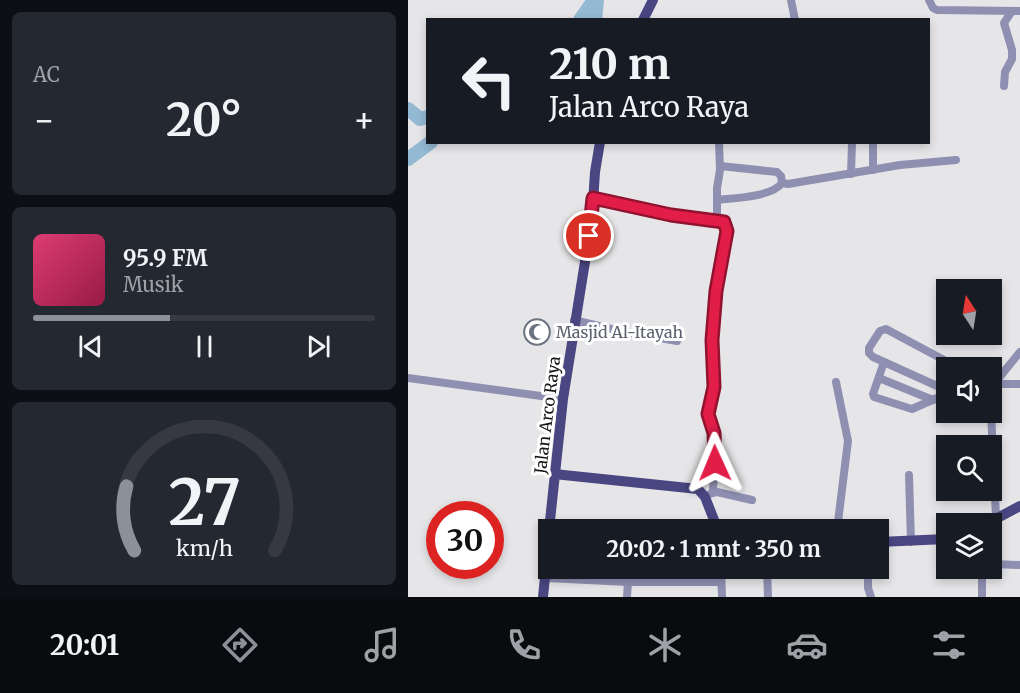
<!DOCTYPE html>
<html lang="id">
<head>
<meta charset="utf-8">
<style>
	body { margin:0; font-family:Merriweather,serif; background:#242831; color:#f1f3f6; height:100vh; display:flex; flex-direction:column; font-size:22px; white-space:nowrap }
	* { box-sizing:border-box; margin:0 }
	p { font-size:20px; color:#9ea1a6 }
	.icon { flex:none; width:33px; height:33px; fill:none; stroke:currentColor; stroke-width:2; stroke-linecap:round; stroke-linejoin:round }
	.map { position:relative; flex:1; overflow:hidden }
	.details { display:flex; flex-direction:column; gap:12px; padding:12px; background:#0d0f14; width:408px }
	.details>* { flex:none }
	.banner { position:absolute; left:18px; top:18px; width:504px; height:126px; border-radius:0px; box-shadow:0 3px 9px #0003; background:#171b24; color:#f1f3f6; overflow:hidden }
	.needle { width:39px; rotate:348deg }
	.fabs { position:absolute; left:528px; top:279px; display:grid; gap:12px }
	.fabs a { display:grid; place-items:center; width:66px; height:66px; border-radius:0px; background:#171b24; box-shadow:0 3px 9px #0003; font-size:30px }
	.speed { position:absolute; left:18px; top:501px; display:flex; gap:12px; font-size:30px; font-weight:700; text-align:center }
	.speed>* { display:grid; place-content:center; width:78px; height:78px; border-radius:50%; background:#171b24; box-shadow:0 3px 9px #0003; line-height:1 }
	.speed .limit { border:9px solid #d22; background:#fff; color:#111 }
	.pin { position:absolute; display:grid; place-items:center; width:51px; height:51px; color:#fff; margin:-26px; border:3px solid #fff; border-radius:50%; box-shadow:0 2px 6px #0007 }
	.me { position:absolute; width:66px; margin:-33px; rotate:359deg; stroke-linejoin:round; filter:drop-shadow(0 0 4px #0008) }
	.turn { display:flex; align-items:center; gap:21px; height:126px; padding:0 24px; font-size:27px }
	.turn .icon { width:78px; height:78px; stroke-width:2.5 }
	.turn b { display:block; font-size:42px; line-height:51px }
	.big { font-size:45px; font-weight:700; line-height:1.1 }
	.details .tile { flex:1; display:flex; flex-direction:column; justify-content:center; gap:9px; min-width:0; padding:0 21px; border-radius:9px; background:#242831 }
	.details .dial { align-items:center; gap:0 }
	.dial svg { height:156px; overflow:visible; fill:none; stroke:#363941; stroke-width:7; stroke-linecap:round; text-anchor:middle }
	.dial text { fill:#f1f3f6; stroke:none }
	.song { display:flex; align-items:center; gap:18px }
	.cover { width:72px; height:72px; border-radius:9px; background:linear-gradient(135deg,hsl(340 70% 55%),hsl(340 70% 35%)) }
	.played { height:6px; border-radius:3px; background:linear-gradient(90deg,#8c9099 40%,#363941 40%) }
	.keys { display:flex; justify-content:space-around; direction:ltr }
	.heat { display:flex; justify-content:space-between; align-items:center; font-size:33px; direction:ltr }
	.trip { position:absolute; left:130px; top:519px; width:351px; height:60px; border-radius:0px; background:#171b24; box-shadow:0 3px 9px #0003; font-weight:700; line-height:60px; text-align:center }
	.menu { display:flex; height:96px; justify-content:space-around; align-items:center; background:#090b0e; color:#9ea1a6 }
	.menu .icon { width:42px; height:42px }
	.menu .selected { color:#8c9099 }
	.menu b { font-size:27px; color:#f1f3f6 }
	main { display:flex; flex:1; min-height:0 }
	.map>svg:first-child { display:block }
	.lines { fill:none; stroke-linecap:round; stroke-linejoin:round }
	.river { stroke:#94b9d3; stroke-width:14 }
	.minor { stroke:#8f8fb2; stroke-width:8 }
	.major { stroke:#4a4682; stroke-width:10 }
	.route-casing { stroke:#92132f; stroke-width:15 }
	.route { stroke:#e11d48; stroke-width:10 }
	.labels { text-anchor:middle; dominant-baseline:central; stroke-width:6; stroke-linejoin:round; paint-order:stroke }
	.worship-label { font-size:16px; fill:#5b616d; stroke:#fff; text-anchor:start }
	.street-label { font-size:16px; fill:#161617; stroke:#fff }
</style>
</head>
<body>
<main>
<section class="details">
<div class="tile"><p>AC</p>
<div class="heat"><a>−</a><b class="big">20°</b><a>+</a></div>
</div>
<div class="tile">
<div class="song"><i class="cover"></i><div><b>95.9 FM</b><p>Musik</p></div></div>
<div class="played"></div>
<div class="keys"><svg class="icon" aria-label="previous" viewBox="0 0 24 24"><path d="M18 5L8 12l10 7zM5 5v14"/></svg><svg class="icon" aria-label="pause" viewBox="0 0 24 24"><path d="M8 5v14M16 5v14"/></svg><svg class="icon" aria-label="next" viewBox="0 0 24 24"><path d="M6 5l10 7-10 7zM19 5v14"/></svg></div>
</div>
<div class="tile dial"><svg viewBox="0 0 100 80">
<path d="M14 69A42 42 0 1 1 86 69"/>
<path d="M14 69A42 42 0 0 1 10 36" stroke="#8c9099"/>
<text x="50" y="56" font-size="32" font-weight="700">27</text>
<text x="50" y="72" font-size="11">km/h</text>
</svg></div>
</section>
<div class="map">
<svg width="612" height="597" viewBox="0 0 612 597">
	<rect width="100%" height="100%" fill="#e6e6e8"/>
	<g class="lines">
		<!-- river -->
		<g class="river">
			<path d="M172,20L186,0"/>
			<path d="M187,20L189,0"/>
			<path d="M0,109L12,119L20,117"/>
			<path d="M0,159L23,142"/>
		</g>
		<!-- minor -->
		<g class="minor">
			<path d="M383,0L387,20"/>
			<path d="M521,0L525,8L529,10L612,11"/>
			<path d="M596,86L597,72L604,59V50L596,23L604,11"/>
			<path d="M465,142V170"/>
			<path d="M312,166L369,172L373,176L374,183L380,184L492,165L548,160"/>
			<path d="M443,174L444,142"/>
			<path d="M185,198L263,215L309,220V188L312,170L311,142"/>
			<path d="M309,200C326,198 364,197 374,183"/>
			<path d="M166,320L211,331L269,341"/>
			<path d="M476,362L465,394L466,397L504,409L538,394"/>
			<path d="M0,378L155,399"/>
			<path d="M471,378L525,400"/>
			<path d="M428,382L440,441L429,530"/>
			<path d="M584,384H586L612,352"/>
			<path d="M586,384H612"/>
			<path d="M538,390L465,357L461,353V348L472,331L478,329L551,368"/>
			<path d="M583,412L588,517"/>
			<path d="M501,475L503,542"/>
			<path d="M305,492L307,444L306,433L300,414L306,387L304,340L308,292L315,261L319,231L316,222L309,220"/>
			<path d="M302,494L309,492L344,500"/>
			<path d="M584,564L612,565"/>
			<path d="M313,568L314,597"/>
			<path d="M359,568L360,597"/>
			<path d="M460,568V588L463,597"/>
			<path d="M574,568V597"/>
			<path d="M139,578L220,582H313"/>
			<path d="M219,597L220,582"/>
		</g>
		<!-- major -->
		<g class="major">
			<path d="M235,20L245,0"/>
			<path d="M146,474L290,489L297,497L308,525L326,530"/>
			<path d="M578,524L612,506"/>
			<path d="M141,530L155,399L184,218L187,172L192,142"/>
			<path d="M471,542L538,539"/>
			<path d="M135,597L141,537"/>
		</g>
	</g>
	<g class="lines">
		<!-- route casing -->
		<g class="route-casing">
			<path id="route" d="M181,236L185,198L263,215L316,222L319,231L308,291L304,340L306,387L300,414L306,433L307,463"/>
		</g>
		<!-- route -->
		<use href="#route" class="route"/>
	</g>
	<!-- icons -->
	<defs>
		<g id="mosque-ring" transform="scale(1.35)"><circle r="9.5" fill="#fff" stroke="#6b7280" stroke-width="1.5"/><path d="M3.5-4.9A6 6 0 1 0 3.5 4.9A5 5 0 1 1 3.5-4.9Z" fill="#6b7280"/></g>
	</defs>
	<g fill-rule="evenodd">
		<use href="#mosque-ring" x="129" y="332"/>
	</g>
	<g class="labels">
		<!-- worship labels -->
		<g class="worship-label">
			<text x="148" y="332">Masjid Al-Itayah</text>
		</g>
		<!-- street labels -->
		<g class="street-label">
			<text transform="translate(139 415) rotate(-83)">Jalan Arco Raya</text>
		</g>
	</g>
</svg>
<div class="fabs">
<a><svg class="needle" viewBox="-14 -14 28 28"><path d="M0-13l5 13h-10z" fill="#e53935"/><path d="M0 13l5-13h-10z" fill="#9ea1a6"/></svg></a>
<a><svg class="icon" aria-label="sound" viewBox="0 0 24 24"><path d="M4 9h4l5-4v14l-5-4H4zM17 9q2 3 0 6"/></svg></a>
<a><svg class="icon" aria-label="search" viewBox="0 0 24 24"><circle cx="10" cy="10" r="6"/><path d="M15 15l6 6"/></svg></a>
<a><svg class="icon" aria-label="layers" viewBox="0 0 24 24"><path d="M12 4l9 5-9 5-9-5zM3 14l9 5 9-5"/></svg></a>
</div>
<div class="speed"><div class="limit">30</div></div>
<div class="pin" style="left:181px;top:236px;background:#d93025"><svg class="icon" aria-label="arrive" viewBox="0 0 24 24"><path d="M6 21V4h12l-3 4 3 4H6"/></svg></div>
<svg class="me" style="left:307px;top:463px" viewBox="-20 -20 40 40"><path d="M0-17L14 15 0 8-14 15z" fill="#e11d48" stroke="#fff" stroke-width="4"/></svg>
<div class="trip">20:02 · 1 mnt · 350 m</div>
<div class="banner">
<div class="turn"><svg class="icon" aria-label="left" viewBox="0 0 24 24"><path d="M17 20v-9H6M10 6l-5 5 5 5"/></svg><div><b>210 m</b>Jalan Arco Raya</div></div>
</div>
</div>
</main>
<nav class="menu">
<b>20:01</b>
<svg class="icon selected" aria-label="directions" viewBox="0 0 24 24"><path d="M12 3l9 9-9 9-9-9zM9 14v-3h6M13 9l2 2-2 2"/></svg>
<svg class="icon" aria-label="music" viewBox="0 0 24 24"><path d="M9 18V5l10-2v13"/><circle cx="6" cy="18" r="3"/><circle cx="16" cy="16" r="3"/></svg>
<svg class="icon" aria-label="phone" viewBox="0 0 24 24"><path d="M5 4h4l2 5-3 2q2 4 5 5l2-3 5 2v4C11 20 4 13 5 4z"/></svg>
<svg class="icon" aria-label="climate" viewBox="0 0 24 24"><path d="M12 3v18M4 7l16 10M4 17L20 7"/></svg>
<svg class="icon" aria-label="car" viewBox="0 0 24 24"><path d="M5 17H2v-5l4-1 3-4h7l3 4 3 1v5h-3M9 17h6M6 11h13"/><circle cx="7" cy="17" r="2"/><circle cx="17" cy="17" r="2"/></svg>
<svg class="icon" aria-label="filters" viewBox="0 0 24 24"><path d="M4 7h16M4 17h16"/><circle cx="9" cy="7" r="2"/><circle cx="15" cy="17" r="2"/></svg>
</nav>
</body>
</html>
